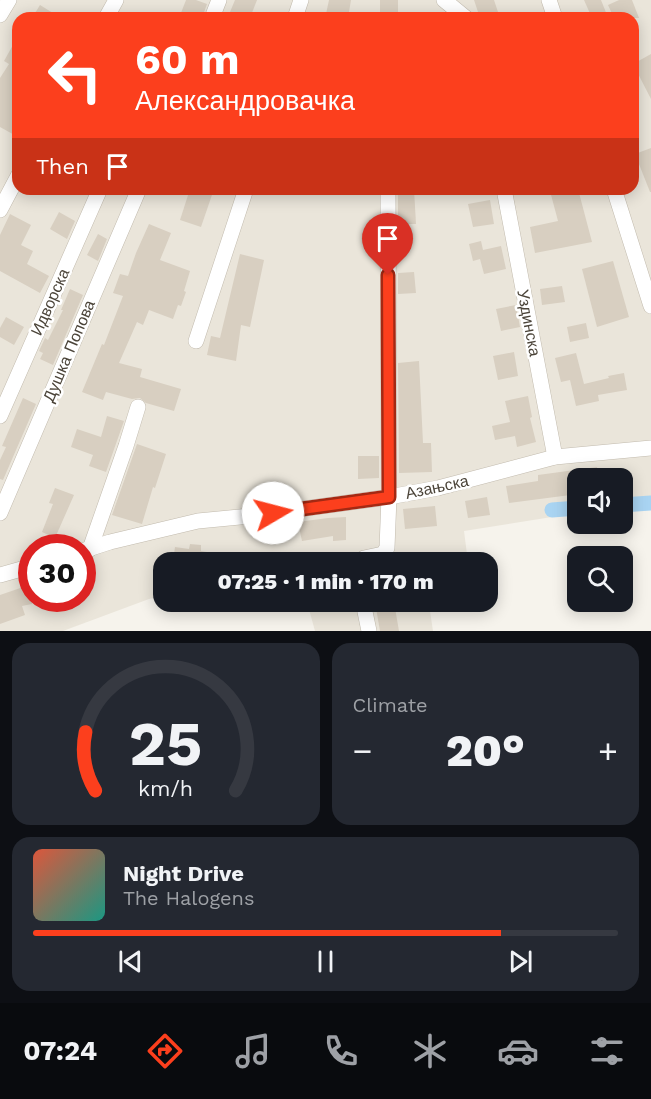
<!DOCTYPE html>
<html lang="en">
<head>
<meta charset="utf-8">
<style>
	body { margin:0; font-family:"Work Sans",sans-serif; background:#242831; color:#f1f3f6; height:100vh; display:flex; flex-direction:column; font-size:22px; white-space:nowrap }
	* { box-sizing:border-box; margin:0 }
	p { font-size:20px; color:#9ea1a6 }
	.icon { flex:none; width:33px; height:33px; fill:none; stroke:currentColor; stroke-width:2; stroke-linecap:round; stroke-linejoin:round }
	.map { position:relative; height:631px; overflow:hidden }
	.panel { display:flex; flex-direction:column; gap:12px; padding:12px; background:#0d0f14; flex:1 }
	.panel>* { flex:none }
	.top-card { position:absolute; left:12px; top:12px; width:627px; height:183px; border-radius:18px; box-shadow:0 3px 15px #0003; background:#fc3f1d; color:#fff; overflow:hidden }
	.controls { position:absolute; left:567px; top:468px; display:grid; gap:12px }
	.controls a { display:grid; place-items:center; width:66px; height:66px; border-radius:12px; background:#171b24; box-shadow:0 3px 15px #0003; font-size:30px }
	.speed { position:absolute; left:18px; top:534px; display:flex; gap:12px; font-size:30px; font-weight:700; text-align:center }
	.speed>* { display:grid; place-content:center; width:78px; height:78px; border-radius:50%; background:#171b24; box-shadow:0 3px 15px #0003; line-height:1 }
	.speed .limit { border:9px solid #d22; background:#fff; color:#111 }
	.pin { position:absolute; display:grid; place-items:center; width:51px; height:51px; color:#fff; margin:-62px -26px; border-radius:50% 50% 50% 0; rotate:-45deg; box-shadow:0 0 6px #0007 }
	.pin .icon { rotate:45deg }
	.me { position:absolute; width:66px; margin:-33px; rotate:82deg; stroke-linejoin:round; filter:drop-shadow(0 0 4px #0008) }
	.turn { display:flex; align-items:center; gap:21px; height:126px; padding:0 24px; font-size:27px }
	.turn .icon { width:78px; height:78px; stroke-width:2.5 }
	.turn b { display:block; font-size:42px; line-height:51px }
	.then { display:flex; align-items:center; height:57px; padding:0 24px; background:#0003; gap:12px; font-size:22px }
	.big { font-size:45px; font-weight:800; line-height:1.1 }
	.panel .widget { flex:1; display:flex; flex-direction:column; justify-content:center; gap:9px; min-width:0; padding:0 21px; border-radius:18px; background:#242831 }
	.panel .dial { align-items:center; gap:0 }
	.dial svg { height:156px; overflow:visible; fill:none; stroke:#363941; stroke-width:7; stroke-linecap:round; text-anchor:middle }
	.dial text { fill:#f1f3f6; stroke:none }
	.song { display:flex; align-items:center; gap:18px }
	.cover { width:72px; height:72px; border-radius:9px; background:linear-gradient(135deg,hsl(10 70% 55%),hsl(170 70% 35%)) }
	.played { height:6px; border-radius:3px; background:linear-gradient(90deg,#fc3f1d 80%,#363941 80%) }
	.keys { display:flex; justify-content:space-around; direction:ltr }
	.heat { display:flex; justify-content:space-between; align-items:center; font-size:33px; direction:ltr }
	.panel .tiles { flex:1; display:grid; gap:12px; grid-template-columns:1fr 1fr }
	.widget:last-child { grid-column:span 2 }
	.trip { position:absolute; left:153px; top:552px; width:345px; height:60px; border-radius:18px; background:#171b24; box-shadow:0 3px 15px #0003; font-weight:800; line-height:60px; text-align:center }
	.dock { display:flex; height:96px; justify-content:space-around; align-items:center; background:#090b0e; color:#9ea1a6 }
	.dock .icon { width:42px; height:42px }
	.dock .on { color:#fc3f1d }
	.dock b { font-size:27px; color:#f1f3f6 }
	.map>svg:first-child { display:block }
	.residential { fill:#eae5da; fill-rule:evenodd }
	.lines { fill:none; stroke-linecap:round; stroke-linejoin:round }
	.canal { stroke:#a9d4f2; stroke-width:15 }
	.building { fill:#d8cfc1 }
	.minor-casing { stroke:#c2bbae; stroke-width:16 }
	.minor { stroke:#fff; stroke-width:15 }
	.route-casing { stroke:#a42913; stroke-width:15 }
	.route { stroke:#fc3f1d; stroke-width:10 }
	.labels { text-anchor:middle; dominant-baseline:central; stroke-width:5; stroke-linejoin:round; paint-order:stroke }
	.street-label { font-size:16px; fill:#4b4439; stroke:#fff }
</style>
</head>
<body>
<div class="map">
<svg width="651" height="631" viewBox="0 0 651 631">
	<rect width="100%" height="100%" fill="#f6f3ec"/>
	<!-- residential -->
	<g class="residential">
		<path d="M0,0H651V501L623,505L622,478H578L577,513L464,531L468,562H164L163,596L149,599L63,631H0ZM18,18H633V189H18ZM32,548H82V598H32Z"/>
		<path d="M307,602H474L475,607L430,611L433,631H315Z"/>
	</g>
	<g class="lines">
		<!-- canal -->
		<g class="canal">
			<path d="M622,505L651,503"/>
			<path d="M552,510L578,508"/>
		</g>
	</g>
	<!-- building -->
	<g class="building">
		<path d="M186,0H196L207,4L202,18H179Z"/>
		<path d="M235,0H257L250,18H245L230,12Z"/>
		<path d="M329,0H351L348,18L326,14Z"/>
		<rect x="380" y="0" width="18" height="18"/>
		<path d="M474,0H494L500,18H480Z"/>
		<path d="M584,0H601L607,15L599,18H592Z"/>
		<path d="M619,0H632L639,18H614L608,5Z"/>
		<path d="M40,5L61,18H32Z"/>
		<path d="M18,36V137L0,127V78L9,64L4,61Z"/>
		<path d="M651,54V99L633,64Z"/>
		<path d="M651,148V192H650L635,154Z"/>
		<path d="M190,189H214L201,227L180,220Z"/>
		<path d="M398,189H414L416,224H398Z"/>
		<path d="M557,189H578L592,242L535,253L530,227L558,221L550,191Z"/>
		<path d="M490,200L494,224L473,227L468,204Z"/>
		<path d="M59,212L75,221L67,239L50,229Z"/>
		<path d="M10,214L31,225L21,245L33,251L27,264L49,276L40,293L0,271V235Z"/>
		<path d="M149,224L171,233L160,260L190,271L184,291L186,292L181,306L178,305L173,319L149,310L143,325L137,322L119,363L142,369L140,377L181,389L174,411L146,403L140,398L132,399L106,392L103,400L82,392L102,344L104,345L123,296L113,293L120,274L128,276L136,253Z"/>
		<path d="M98,234L107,239L98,261L87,255Z"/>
		<path d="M481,241L483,250L501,246L506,269L484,274L480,259L473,261L469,244Z"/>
		<path d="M240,254L264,260L250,327L241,325L236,361L207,355L211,336L220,338Z"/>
		<path d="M613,261L629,317L597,327L582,269Z"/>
		<path d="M414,272L416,293L398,294V273Z"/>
		<path d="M562,286L565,302L542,305L540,289Z"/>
		<path d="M70,289L83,295L53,365L40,359L43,353L39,351L45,338L48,340L63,310H61Z"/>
		<path d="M516,305L520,327L501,331L496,309Z"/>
		<path d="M6,317L24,327L14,345L0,337V328Z"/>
		<path d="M586,323L589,338L570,342L567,327Z"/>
		<path d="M514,352L518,376L498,380L493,356Z"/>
		<path d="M576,353L584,384L609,378L608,376L624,373L627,390L598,395L599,401L576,406L570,380L561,382L555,358Z"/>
		<path d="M419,361L423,443H431L432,472L399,473L398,363Z"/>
		<path d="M528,396L532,417L530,418L536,442L517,447L515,436L495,440L492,426L510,422L505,401Z"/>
		<path d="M23,398L36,404L3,480L0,479V460L6,447L2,446Z"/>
		<path d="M107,416L124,421L106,472L89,466L93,455L71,447L77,429L101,437Z"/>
		<path d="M137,444L166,454L155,488L153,487L142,524L112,515Z"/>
		<path d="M358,456H379V478L358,479Z"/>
		<path d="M597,467L599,478H578V494L509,503L506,486L538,481V475Z"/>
		<path d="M55,488L74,495L55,538L42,532L53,504L49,503Z"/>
		<path d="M487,497L490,515L468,518L465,501Z"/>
		<path d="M435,506L437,526L405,529L403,509Z"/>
		<path d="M346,517V540L333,541V536L302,541L298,522L328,518Z"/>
		<path d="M190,544L201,545V551L207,552L206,562L173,561L175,547L189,549Z"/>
		<path d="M32,584V604L22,606L25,615L0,624V595Z"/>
		<path d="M375,602H394L399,631H380Z"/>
	</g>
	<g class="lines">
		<!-- minor casing -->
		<g class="minor-casing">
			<g id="minor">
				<path d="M444,0L466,18"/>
				<path d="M549,0L555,18"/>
				<path d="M0,15L9,0"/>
				<path d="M106,18L116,0"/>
				<path d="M212,18L219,0"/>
				<path d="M295,18L301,0"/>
				<path d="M504,189L555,457"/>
				<path d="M614,189L651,306"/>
				<path d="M0,210L18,176"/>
				<path d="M196,341L246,189"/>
				<path d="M0,416L100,189"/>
				<path d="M0,513L139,189"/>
				<path d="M90,549L126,446L138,407"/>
				<path d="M82,551L110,542L198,521L250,516L389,497L438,488L555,457L651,448"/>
				<path d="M359,562L364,558L383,554L387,548L389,497L388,189"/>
				<path d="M0,575L32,566"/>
				<path d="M363,602L369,631"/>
			</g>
		</g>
		<!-- minor -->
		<use href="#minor" class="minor"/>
	</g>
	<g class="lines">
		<!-- route casing -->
		<g class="route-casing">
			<path id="route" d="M273,513L389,497L388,275"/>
		</g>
		<!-- route -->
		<use href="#route" class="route"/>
	</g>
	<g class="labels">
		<!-- street labels -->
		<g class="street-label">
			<text transform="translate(50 302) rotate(-66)">Идворска</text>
			<text transform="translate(529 323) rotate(79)">Уздинска</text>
			<text transform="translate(69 351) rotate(-67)">Душка Попова</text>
			<text transform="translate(437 487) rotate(-12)">Азањска</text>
		</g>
	</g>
</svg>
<div class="controls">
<a><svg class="icon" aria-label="sound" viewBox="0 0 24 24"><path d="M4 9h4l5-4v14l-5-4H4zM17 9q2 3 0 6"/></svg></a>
<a><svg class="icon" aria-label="search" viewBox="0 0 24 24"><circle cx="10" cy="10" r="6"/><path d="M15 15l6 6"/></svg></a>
</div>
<div class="speed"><div class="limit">30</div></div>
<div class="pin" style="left:388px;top:275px;background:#d93025"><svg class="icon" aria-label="arrive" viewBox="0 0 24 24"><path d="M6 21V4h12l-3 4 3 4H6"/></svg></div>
<svg class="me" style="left:273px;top:513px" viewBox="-20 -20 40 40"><circle r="19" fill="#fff"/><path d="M0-13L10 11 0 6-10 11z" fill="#fc3f1d"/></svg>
<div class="trip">07:25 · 1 min · 170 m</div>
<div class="top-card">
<div class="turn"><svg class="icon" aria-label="left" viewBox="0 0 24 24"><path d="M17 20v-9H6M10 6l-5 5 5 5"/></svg><div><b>60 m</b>Александровачка</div></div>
<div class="then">Then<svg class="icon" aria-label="arrive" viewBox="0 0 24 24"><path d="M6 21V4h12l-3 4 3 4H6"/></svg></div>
</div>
</div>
<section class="panel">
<div class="tiles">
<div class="widget dial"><svg viewBox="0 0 100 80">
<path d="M14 69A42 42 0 1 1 86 69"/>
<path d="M14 69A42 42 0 0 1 9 39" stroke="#fc3f1d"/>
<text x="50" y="56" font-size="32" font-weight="700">25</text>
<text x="50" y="72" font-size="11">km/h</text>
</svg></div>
<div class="widget"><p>Climate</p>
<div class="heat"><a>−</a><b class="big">20°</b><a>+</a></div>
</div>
<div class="widget">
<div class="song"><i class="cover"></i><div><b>Night Drive</b><p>The Halogens</p></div></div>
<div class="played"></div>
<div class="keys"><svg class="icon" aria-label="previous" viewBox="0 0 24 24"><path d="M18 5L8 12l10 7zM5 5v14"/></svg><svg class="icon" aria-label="pause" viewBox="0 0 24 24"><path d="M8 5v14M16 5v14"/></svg><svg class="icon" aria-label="next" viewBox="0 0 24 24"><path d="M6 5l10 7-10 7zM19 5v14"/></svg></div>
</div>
</div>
</section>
<nav class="dock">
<b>07:24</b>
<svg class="icon on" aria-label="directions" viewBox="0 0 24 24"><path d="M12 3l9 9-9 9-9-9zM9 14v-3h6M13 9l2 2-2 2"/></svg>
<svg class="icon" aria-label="music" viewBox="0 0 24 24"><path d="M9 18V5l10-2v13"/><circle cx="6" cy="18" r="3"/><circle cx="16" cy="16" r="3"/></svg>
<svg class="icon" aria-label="phone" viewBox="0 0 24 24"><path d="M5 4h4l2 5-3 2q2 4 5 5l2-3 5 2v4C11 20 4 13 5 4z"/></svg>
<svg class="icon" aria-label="climate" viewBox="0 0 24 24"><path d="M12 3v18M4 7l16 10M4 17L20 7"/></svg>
<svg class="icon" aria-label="car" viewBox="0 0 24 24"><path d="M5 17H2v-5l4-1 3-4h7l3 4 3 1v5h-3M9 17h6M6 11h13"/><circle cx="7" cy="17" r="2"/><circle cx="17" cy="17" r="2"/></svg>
<svg class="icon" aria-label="filters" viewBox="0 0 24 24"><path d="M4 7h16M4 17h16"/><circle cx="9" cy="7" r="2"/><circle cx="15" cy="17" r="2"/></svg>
</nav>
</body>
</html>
